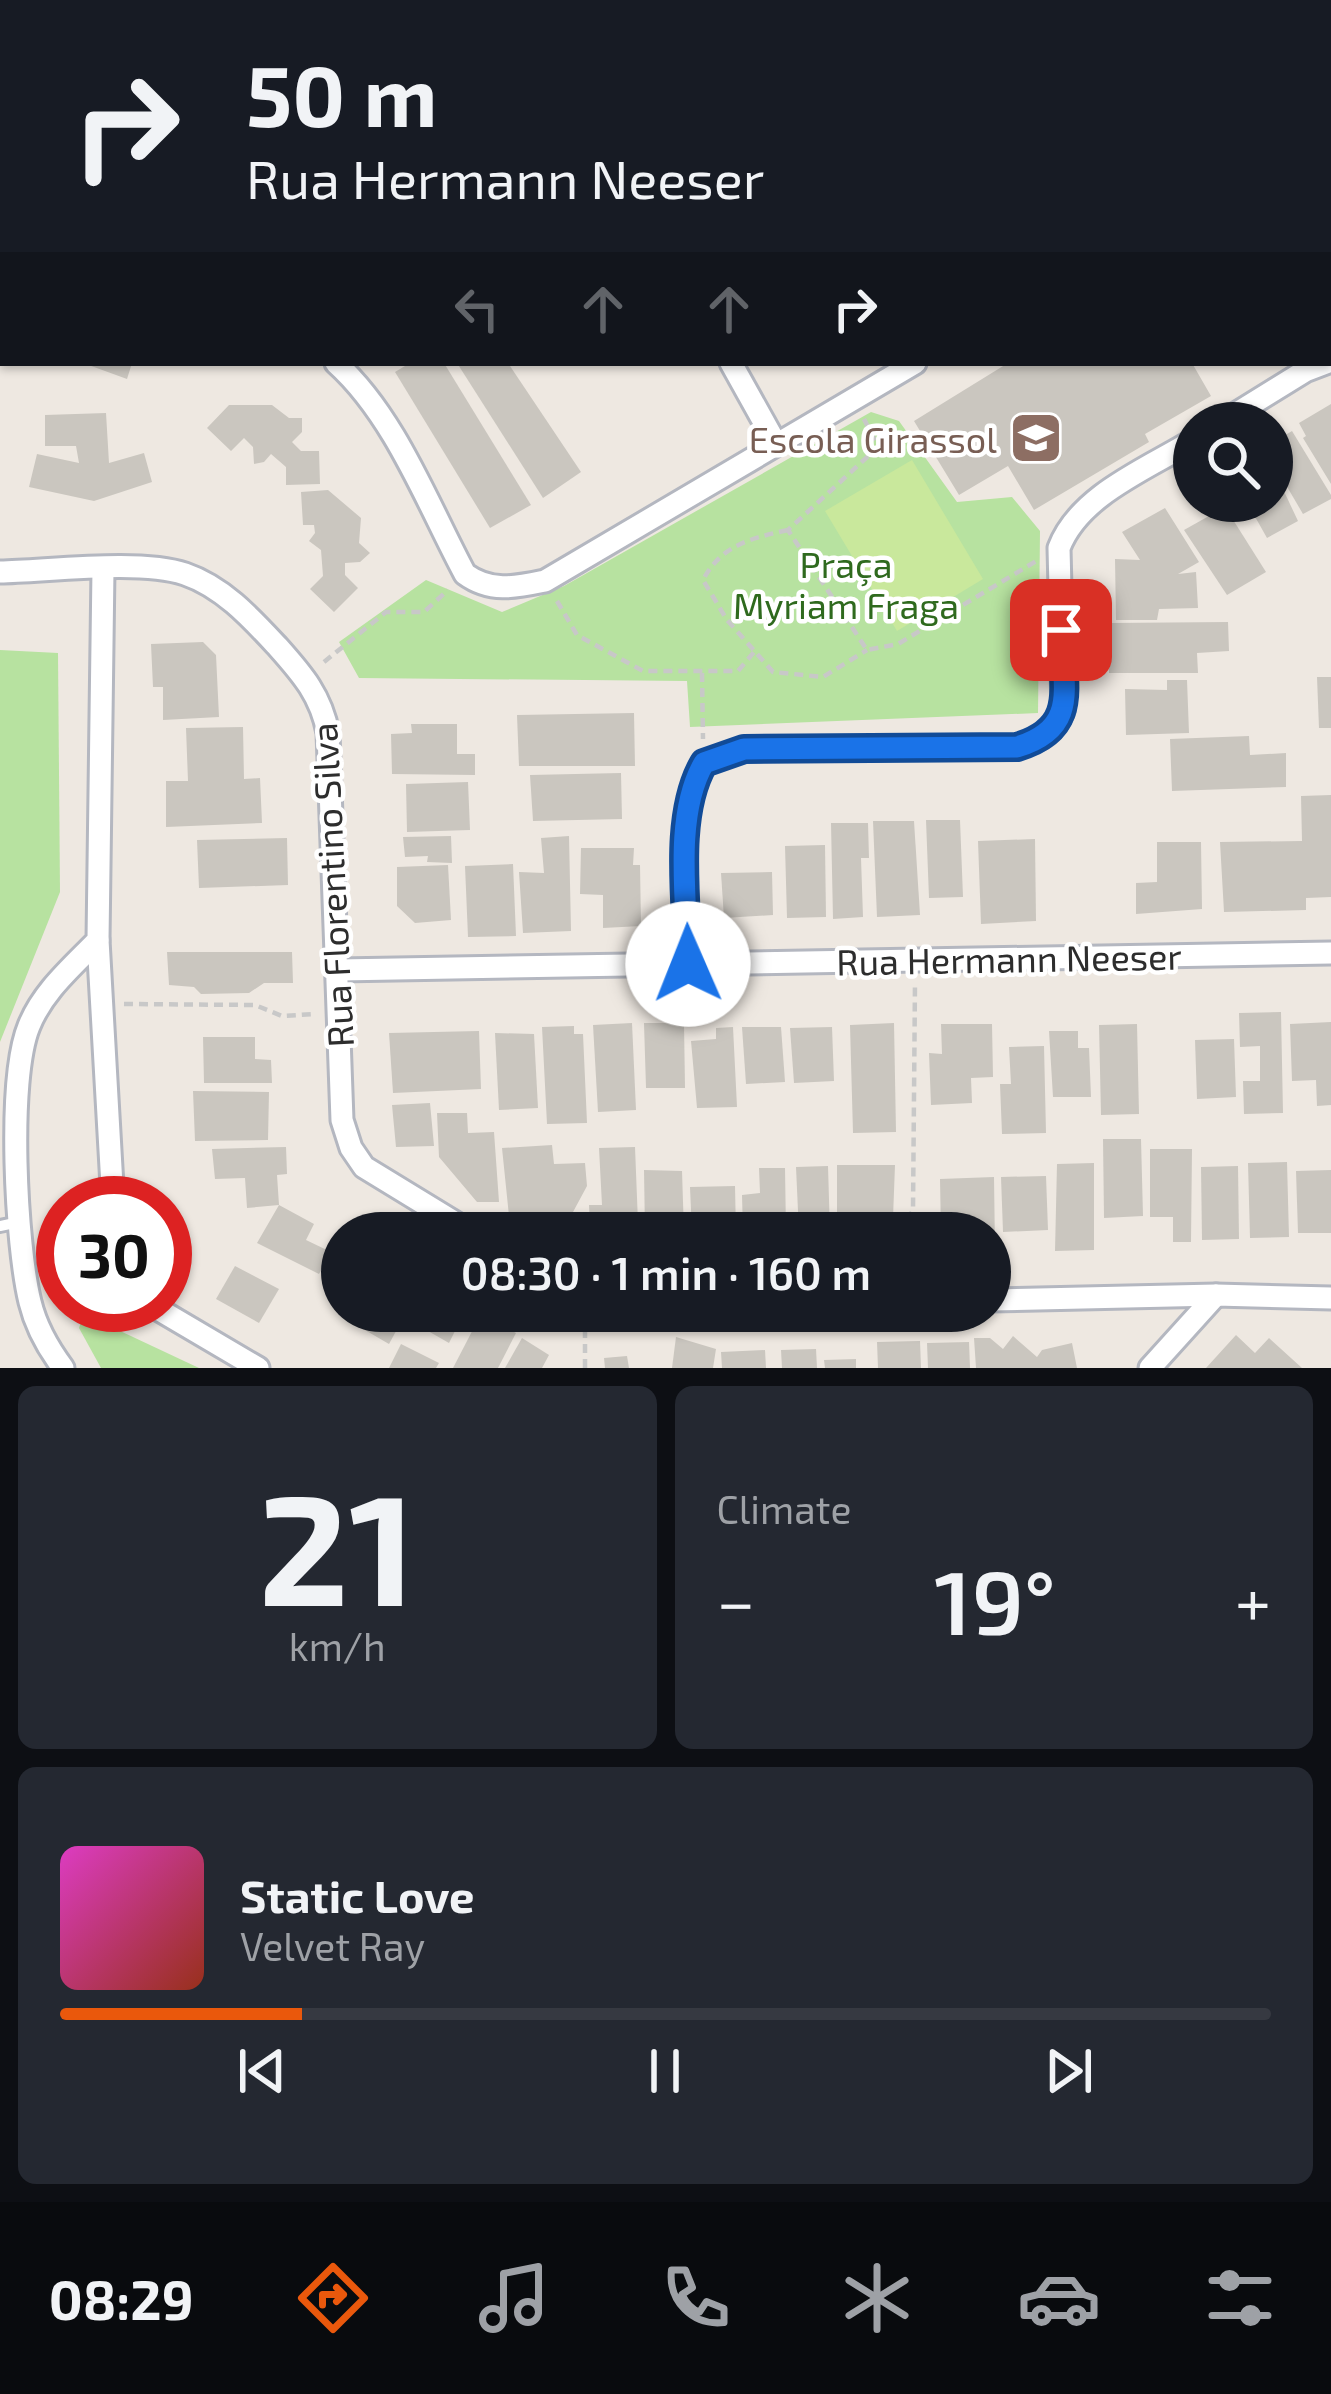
<!DOCTYPE html>
<html lang="en">
<head>
<meta charset="utf-8">
<style>
	body { margin:0; font-family:"Exo 2",sans-serif; background:#242831; color:#f1f3f6; height:100vh; display:flex; flex-direction:column; font-size:45px; white-space:nowrap }
	* { box-sizing:border-box; margin:0 }
	p { font-size:39px; color:#9ea1a6 }
	.icon { flex:none; width:66px; height:66px; fill:none; stroke:currentColor; stroke-width:2; stroke-linecap:round; stroke-linejoin:round }
	.map { position:relative; height:1368px; overflow:hidden }
	.sheet { display:flex; flex-direction:column; gap:18px; padding:18px; background:#0d0f14; flex:1 }
	.sheet>* { flex:none }
	.guide { position:absolute; left:0px; top:0px; width:1332px; height:366px; box-shadow:0 3px 9px #0004; background:#171b24; color:#f1f3f6; overflow:hidden }
	.fabs { position:absolute; left:1173px; top:402px; display:grid; gap:24px }
	.fabs a { display:grid; place-items:center; width:120px; height:120px; border-radius:50%; background:#171b24; box-shadow:0 3px 9px #0004; font-size:60px }
	.speed { position:absolute; left:36px; top:1176px; display:flex; gap:24px; font-size:60px; font-weight:700; text-align:center }
	.speed>* { display:grid; place-content:center; width:156px; height:156px; border-radius:50%; background:#171b24; box-shadow:0 3px 9px #0004; line-height:1 }
	.speed .limit { border:18px solid #d22; background:#fff; color:#111 }
	.pin { position:absolute; display:grid; place-items:center; width:102px; height:102px; color:#fff; margin:-51px; border-radius:24px; box-shadow:0 6px 18px #0006 }
	.me { position:absolute; width:132px; margin:-66px; rotate:359deg; stroke-linejoin:round; filter:drop-shadow(0 0 9px #0008) }
	.turn { display:flex; align-items:center; gap:42px; height:252px; padding:0 48px; font-size:54px }
	.turn .icon { width:156px; height:156px; stroke-width:2.5 }
	.turn b { display:block; font-size:84px; line-height:102px }
	.lanes { display:flex; align-items:center; height:114px; padding:0 48px; background:#0003; justify-content:center; gap:60px; direction:ltr }
	.lanes .off { opacity:.35 }
	.big { font-size:90px; font-weight:600; line-height:1.1 }
	.sheet .card { flex:1; display:flex; flex-direction:column; justify-content:center; gap:18px; min-width:0; padding:0 42px; border-radius:18px; background:#242831 }
	.sheet .dial { align-items:center; gap:0 }
	.dial b { font-size:156px; line-height:1 }
	.song { display:flex; align-items:center; gap:36px }
	.cover { width:144px; height:144px; border-radius:18px; background:linear-gradient(135deg,hsl(310 70% 55%),hsl(10 70% 35%)) }
	.played { height:12px; border-radius:6px; background:linear-gradient(90deg,#ea580c 20%,#363941 20%) }
	.keys { display:flex; justify-content:space-around; direction:ltr }
	.heat { display:flex; justify-content:space-between; align-items:center; font-size:66px; direction:ltr }
	.sheet .tiles { flex:1; display:grid; gap:18px; grid-template-columns:1fr 1fr }
	.card:last-child { grid-column:span 2 }
	.trip { position:absolute; left:321px; top:1212px; width:690px; height:120px; border-radius:60px; background:#171b24; box-shadow:0 3px 9px #0004; font-weight:600; line-height:120px; text-align:center }
	.dock { display:flex; height:192px; justify-content:space-around; align-items:center; background:#090b0e; color:#9ea1a6 }
	.dock .icon { width:84px; height:84px }
	.dock .active { color:#ea580c }
	.dock b { font-size:54px; color:#f1f3f6 }
	.map>svg:first-child { display:block }
	.green { fill:#b7e2a0 }
	.pitch { fill:#c9e89c }
	.building { fill:#cac6bf }
	.lines { fill:none; stroke-linecap:round; stroke-linejoin:round }
	.lane-casing { stroke:#b4b7c0; stroke-width:16 }
	.street-casing { stroke:#b4b7c0; stroke-width:27 }
	.secondary-casing { stroke:#b4b7c0; stroke-width:36 }
	.path { stroke:#c8c8c8; stroke-width:4.5; stroke-dasharray:9 6; stroke-linecap:butt }
	.lane { stroke:#fff; stroke-width:10 }
	.street { stroke:#fff; stroke-width:21 }
	.secondary { stroke:#fff; stroke-width:30 }
	.route-casing { stroke:#114b97; stroke-width:30 }
	.route { stroke:#1a73e8; stroke-width:21 }
	.labels { text-anchor:middle; dominant-baseline:central; stroke-width:9; stroke-linejoin:round; paint-order:stroke }
	.education-label { font-size:36px; fill:#785e54; stroke:#fff; text-anchor:end }
	.park-label { font-size:36px; fill:#2f6a1e; stroke:#fff }
	.street-label { font-size:36px; fill:#2d2d2d; stroke:#fff }
</style>
</head>
<body>
<div class="map">
<svg width="1331" height="1368" viewBox="0 0 1331 1368">
	<rect width="100%" height="100%" fill="#eee8e1"/>
	<!-- green -->
	<g class="green">
		<path d="M871,412L899,421L957,502L1012,497L1040,531L1038,713L690,727L687,681L359,678L339,642L426,580L502,612L564,586Z"/>
		<path d="M0,650L58,653L60,892L0,1042Z"/>
		<path d="M84,1314L199,1368H101L79,1328Z"/>
	</g>
	<!-- pitch -->
	<path class="pitch" d="M912,460L983,579L897,631L825,511Z"/>
	<!-- building -->
	<g class="building">
		<path d="M83,363H132L127,379Z"/>
		<path d="M410,363H444L531,505L490,528L395,372Z"/>
		<path d="M457,363H508L581,472L543,498Z"/>
		<path d="M1008,363H1192L1211,396L1145,434L1149,442L1034,510L1008,466L959,495L914,421Z"/>
		<path d="M1331,404V484L1303,438L1306,436L1299,423Z"/>
		<path d="M229,405H272L289,418H302V432L292,442L301,451H319L320,484L286,485V467L271,454L264,462L254,464L253,447L244,438L231,451L207,428Z"/>
		<path d="M106,413L109,463L144,453L152,482L94,501L29,487L37,454L79,463L76,446H45V415Z"/>
		<path d="M1292,431L1331,495V499L1303,514L1272,461V443Z"/>
		<path d="M1272,466L1298,521L1267,538L1249,506L1242,510L1236,501H1272Z"/>
		<path d="M328,490L361,518L359,543L370,553L360,562L345,563V575L358,588L334,612L310,589L323,576L321,550L309,541L315,533L314,525H303L301,492Z"/>
		<path d="M1225,507L1266,572L1227,595L1184,530Z"/>
		<path d="M1165,508L1199,562L1178,574L1196,572L1198,608L1159,609L1157,620H1116L1115,559L1140,560L1122,532Z"/>
		<path d="M1228,622L1229,651L1197,653L1198,673H1109V623Z"/>
		<path d="M203,642L216,655L219,717L163,720V687H153L151,644Z"/>
		<path d="M1317,677H1331V728H1319Z"/>
		<path d="M1167,680H1187L1189,733L1126,735L1125,689L1167,690Z"/>
		<path d="M634,713L635,766H519L517,715Z"/>
		<path d="M411,724H457V754H475V775L392,774L391,734L412,733Z"/>
		<path d="M243,727L244,779L260,778L262,823L166,827V781H188L186,728Z"/>
		<path d="M1249,736L1250,755L1286,753V787L1172,791L1170,739Z"/>
		<path d="M621,773L622,819L533,821L530,775Z"/>
		<path d="M468,782L470,830L407,832L406,784Z"/>
		<path d="M1331,795V897L1306,898V910L1224,912L1220,842L1302,841L1301,796Z"/>
		<path d="M926,820H960L963,897L929,898Z"/>
		<path d="M873,821H914L920,915L877,917Z"/>
		<path d="M831,823H868L869,858H861L863,917L833,919Z"/>
		<path d="M451,836L452,863L427,862L428,856L405,857L403,837Z"/>
		<path d="M569,836L571,931L523,933L519,872L544,873L541,838Z"/>
		<path d="M287,838L288,885L199,888L197,840Z"/>
		<path d="M1035,839L1036,921L981,924L978,841Z"/>
		<path d="M1157,842H1201L1202,909L1136,914V883L1157,882Z"/>
		<path d="M825,845L826,917L787,918L785,846Z"/>
		<path d="M581,848H634L633,865H640L641,926L603,928V895L580,894Z"/>
		<path d="M513,864L516,936L468,937L465,866Z"/>
		<path d="M448,865L451,920L415,923L397,906V867Z"/>
		<path d="M772,872L773,915L724,918L721,873Z"/>
		<path d="M167,952H292L293,983H264L249,993L201,994L194,987L169,985Z"/>
		<path d="M1281,1012L1283,1113L1244,1114L1243,1081H1260V1046L1240,1047L1239,1013Z"/>
		<path d="M1331,1022V1105L1317,1106L1316,1080L1292,1081L1290,1024Z"/>
		<path d="M632,1023L636,1110L598,1112L593,1025Z"/>
		<path d="M644,1023H684L685,1088H646Z"/>
		<path d="M894,1023L896,1132L853,1133L850,1025Z"/>
		<path d="M941,1024H992L993,1077L971,1078L972,1103L931,1105L929,1053L942,1054Z"/>
		<path d="M1137,1024L1139,1114L1101,1115L1099,1025Z"/>
		<path d="M574,1026V1034H583L587,1123L547,1124L542,1027Z"/>
		<path d="M733,1027L737,1107L697,1108L691,1041L716,1039V1028Z"/>
		<path d="M742,1027H781L785,1082L746,1084Z"/>
		<path d="M832,1027L834,1081L794,1083L790,1028Z"/>
		<path d="M479,1031L481,1089L393,1093L389,1033Z"/>
		<path d="M1049,1031H1078V1048H1089L1091,1097H1053Z"/>
		<path d="M495,1033L534,1034L538,1108L499,1110Z"/>
		<path d="M203,1037H255V1059L271,1060L272,1083H204Z"/>
		<path d="M1234,1039L1236,1097L1197,1099L1195,1040Z"/>
		<path d="M1044,1046L1046,1133L1002,1134L1000,1084H1011L1009,1047Z"/>
		<path d="M193,1091L269,1092L268,1140L195,1141Z"/>
		<path d="M430,1103L434,1146L396,1147L392,1105Z"/>
		<path d="M437,1113H467L468,1133L494,1132L499,1202H477L439,1157Z"/>
		<path d="M1103,1139H1141L1143,1216L1104,1218Z"/>
		<path d="M552,1145L554,1164L585,1163L587,1186L573,1212L509,1216L502,1148Z"/>
		<path d="M286,1147L287,1174L277,1175L279,1205L314,1224L306,1240L331,1252L319,1274L257,1243L279,1205L247,1208L245,1178L215,1179L212,1149Z"/>
		<path d="M635,1147L638,1223L590,1224L589,1205H602L599,1148Z"/>
		<path d="M1150,1149H1192L1191,1242H1173V1217H1150Z"/>
		<path d="M1287,1162L1289,1237L1250,1238L1248,1163Z"/>
		<path d="M1094,1163V1250L1055,1251L1057,1164Z"/>
		<path d="M837,1165H895L893,1218L878,1220V1233H837Z"/>
		<path d="M828,1166L830,1233H799L796,1167Z"/>
		<path d="M1238,1166L1239,1239L1202,1240L1201,1167Z"/>
		<path d="M759,1168H785L786,1232H743L742,1195L760,1193Z"/>
		<path d="M644,1170L682,1171L684,1233H645Z"/>
		<path d="M1331,1170V1233H1298L1296,1171Z"/>
		<path d="M1046,1176L1048,1230L1003,1232L1001,1177Z"/>
		<path d="M994,1177L995,1249H990V1233H941L940,1179Z"/>
		<path d="M735,1186L736,1233H692L690,1187Z"/>
		<path d="M342,1244V1289L325,1281Z"/>
		<path d="M235,1266L279,1289L259,1323L216,1299Z"/>
		<path d="M366,1311H407L389,1344L358,1326Z"/>
		<path d="M420,1311H465L449,1343L414,1323Z"/>
		<path d="M481,1314L516,1333L498,1368H453Z"/>
		<path d="M1236,1335L1255,1353L1269,1338L1302,1368H1206Z"/>
		<path d="M1013,1336L1037,1357L1042,1350L1072,1343L1077,1368H976L974,1338H990L1003,1349Z"/>
		<path d="M676,1337L716,1349L713,1368H672Z"/>
		<path d="M522,1338L549,1355L542,1368H505Z"/>
		<path d="M920,1341L921,1368H878L877,1342Z"/>
		<path d="M969,1342L970,1368H928L927,1343Z"/>
		<path d="M401,1344L439,1363L436,1368H389Z"/>
		<path d="M816,1349L817,1368H782L781,1350Z"/>
		<path d="M765,1350L766,1368H722L721,1352Z"/>
		<path d="M627,1356L629,1368H605L604,1358Z"/>
		<path d="M856,1359V1368H825L824,1360Z"/>
	</g>
	<g class="lines">
		<!-- lane casing -->
		<g class="lane-casing">
			<g id="lane">
				<path d="M883,0L886,3"/>
				<path d="M1027,0L1033,3"/>
				<path d="M1003,3L1005,0"/>
				<path d="M1329,44L1331,43"/>
				<path d="M0,1226L19,1222"/>
			</g>
		</g>
		<!-- street casing -->
		<g class="street-casing">
			<g id="street">
				<path d="M0,160L3,159"/>
				<path d="M336,363C395,416 428,505 465,574C491,593 516,587 545,581L915,363"/>
				<path d="M731,363L775,442"/>
				<path d="M1221,423L1305,371L1326,363"/>
				<path d="M0,572C49,571 140,559 185,574C223,587 251,618 278,647C303,675 321,696 328,733L342,1120L351,1148L364,1167L472,1233"/>
				<path d="M98,940L113,1203"/>
				<path d="M688,964C687,904 673,815 704,763L744,750L1017,747C1041,740 1053,735 1063,711L1059,548C1079,495 1147,469 1194,440"/>
				<path d="M339,970L1331,953"/>
				<path d="M990,1300L1216,1295L1331,1298"/>
				<path d="M151,1305L258,1368"/>
				<path d="M63,1368C48,1348 36,1327 30,1302C16,1245 7,1079 29,1026C43,991 72,967 98,940L103,569"/>
				<path d="M1150,1368L1216,1295"/>
			</g>
		</g>
		<!-- secondary casing -->
		<g class="secondary-casing">
			<g id="secondary">
				<path d="M802,0L805,3"/>
				<path d="M1329,127L1331,125"/>
			</g>
		</g>
		<!-- path -->
		<g class="path">
			<path d="M1329,273L1331,276"/>
			<path d="M864,419L878,447L788,530L867,650L898,644L1038,560"/>
			<path d="M788,530C752,538 721,545 703,580L727,620L773,672L823,677L867,650"/>
			<path d="M557,601L577,635L643,671H738L754,652"/>
			<path d="M324,662L386,612H424L448,590"/>
			<path d="M702,673L703,739"/>
			<path d="M124,1004L255,1005L282,1016L314,1014"/>
			<path d="M900,1233L913,1210L915,982"/>
			<path d="M585,1368V1311"/>
		</g>
		<!-- lane -->
		<use href="#lane" class="lane"/>
		<!-- street -->
		<use href="#street" class="street"/>
		<!-- secondary -->
		<use href="#secondary" class="secondary"/>
	</g>
	<g class="lines">
		<!-- route casing -->
		<g class="route-casing">
			<path id="route" d="M688,964C687,903 673,816 704,763L744,749L1017,747C1081,728 1062,685 1061,630"/>
		</g>
		<!-- route -->
		<use href="#route" class="route"/>
	</g>
	<!-- icons -->
	<defs>
		<g id="school-square" transform="scale(2.7)"><rect x="-9" y="-9" width="18" height="18" rx="4" fill="#8d6e63" stroke="#fff"/><path d="M0-5L7-2L0 1L-7-2ZM-4 1L0 2.5L4 1V4Q0 6-4 4Z" fill="#fff"/></g>
	</defs>
	<g fill-rule="evenodd">
		<use href="#school-square" x="1036" y="438"/>
	</g>
	<g class="labels">
		<!-- education labels -->
		<g class="education-label">
			<text x="997" y="438">Escola Girassol</text>
		</g>
		<!-- park labels -->
		<g class="park-label">
			<text x="846" y="563">Praça<tspan x="846" dy="41">Myriam Fraga</tspan></text>
		</g>
		<!-- street labels -->
		<g class="street-label">
			<text transform="translate(331 885) rotate(-93)">Rua Florentino Silva</text>
			<text transform="translate(1009 958) rotate(-1)">Rua Hermann Neeser</text>
		</g>
	</g>
</svg>
<div class="fabs">
<a><svg class="icon" aria-label="search" viewBox="0 0 24 24"><circle cx="10" cy="10" r="6"/><path d="M15 15l6 6"/></svg></a>
</div>
<div class="speed"><div class="limit">30</div></div>
<div class="pin" style="left:1061px;top:630px;background:#d93025"><svg class="icon" aria-label="arrive" viewBox="0 0 24 24"><path d="M6 21V4h12l-3 4 3 4H6"/></svg></div>
<svg class="me" style="left:688px;top:964px" viewBox="-20 -20 40 40"><circle r="19" fill="#fff"/><path d="M0-13L10 11 0 6-10 11z" fill="#1a73e8"/></svg>
<div class="trip">08:30 · 1 min · 160 m</div>
<div class="guide">
<div class="turn"><svg class="icon" aria-label="right" viewBox="0 0 24 24"><path d="M7 20v-9h11M14 6l5 5-5 5"/></svg><div><b>50 m</b>Rua Hermann Neeser</div></div>
<div class="lanes"><svg class="icon off" aria-label="left" viewBox="0 0 24 24"><path d="M17 20v-9H6M10 6l-5 5 5 5"/></svg><svg class="icon off" aria-label="ahead" viewBox="0 0 24 24"><path d="M12 20V5M6 11l6-6 6 6"/></svg><svg class="icon off" aria-label="ahead" viewBox="0 0 24 24"><path d="M12 20V5M6 11l6-6 6 6"/></svg><svg class="icon" aria-label="right" viewBox="0 0 24 24"><path d="M7 20v-9h11M14 6l5 5-5 5"/></svg></div>
</div>
</div>
<section class="sheet">
<div class="tiles">
<div class="card dial"><b>21</b><p>km/h</p></div>
<div class="card"><p>Climate</p>
<div class="heat"><a>−</a><b class="big">19°</b><a>+</a></div>
</div>
<div class="card">
<div class="song"><i class="cover"></i><div><b>Static Love</b><p>Velvet Ray</p></div></div>
<div class="played"></div>
<div class="keys"><svg class="icon" aria-label="previous" viewBox="0 0 24 24"><path d="M18 5L8 12l10 7zM5 5v14"/></svg><svg class="icon" aria-label="pause" viewBox="0 0 24 24"><path d="M8 5v14M16 5v14"/></svg><svg class="icon" aria-label="next" viewBox="0 0 24 24"><path d="M6 5l10 7-10 7zM19 5v14"/></svg></div>
</div>
</div>
</section>
<nav class="dock">
<b>08:29</b>
<svg class="icon active" aria-label="directions" viewBox="0 0 24 24"><path d="M12 3l9 9-9 9-9-9zM9 14v-3h6M13 9l2 2-2 2"/></svg>
<svg class="icon" aria-label="music" viewBox="0 0 24 24"><path d="M9 18V5l10-2v13"/><circle cx="6" cy="18" r="3"/><circle cx="16" cy="16" r="3"/></svg>
<svg class="icon" aria-label="phone" viewBox="0 0 24 24"><path d="M5 4h4l2 5-3 2q2 4 5 5l2-3 5 2v4C11 20 4 13 5 4z"/></svg>
<svg class="icon" aria-label="climate" viewBox="0 0 24 24"><path d="M12 3v18M4 7l16 10M4 17L20 7"/></svg>
<svg class="icon" aria-label="car" viewBox="0 0 24 24"><path d="M5 17H2v-5l4-1 3-4h7l3 4 3 1v5h-3M9 17h6M6 11h13"/><circle cx="7" cy="17" r="2"/><circle cx="17" cy="17" r="2"/></svg>
<svg class="icon" aria-label="filters" viewBox="0 0 24 24"><path d="M4 7h16M4 17h16"/><circle cx="9" cy="7" r="2"/><circle cx="15" cy="17" r="2"/></svg>
</nav>
</body>
</html>
